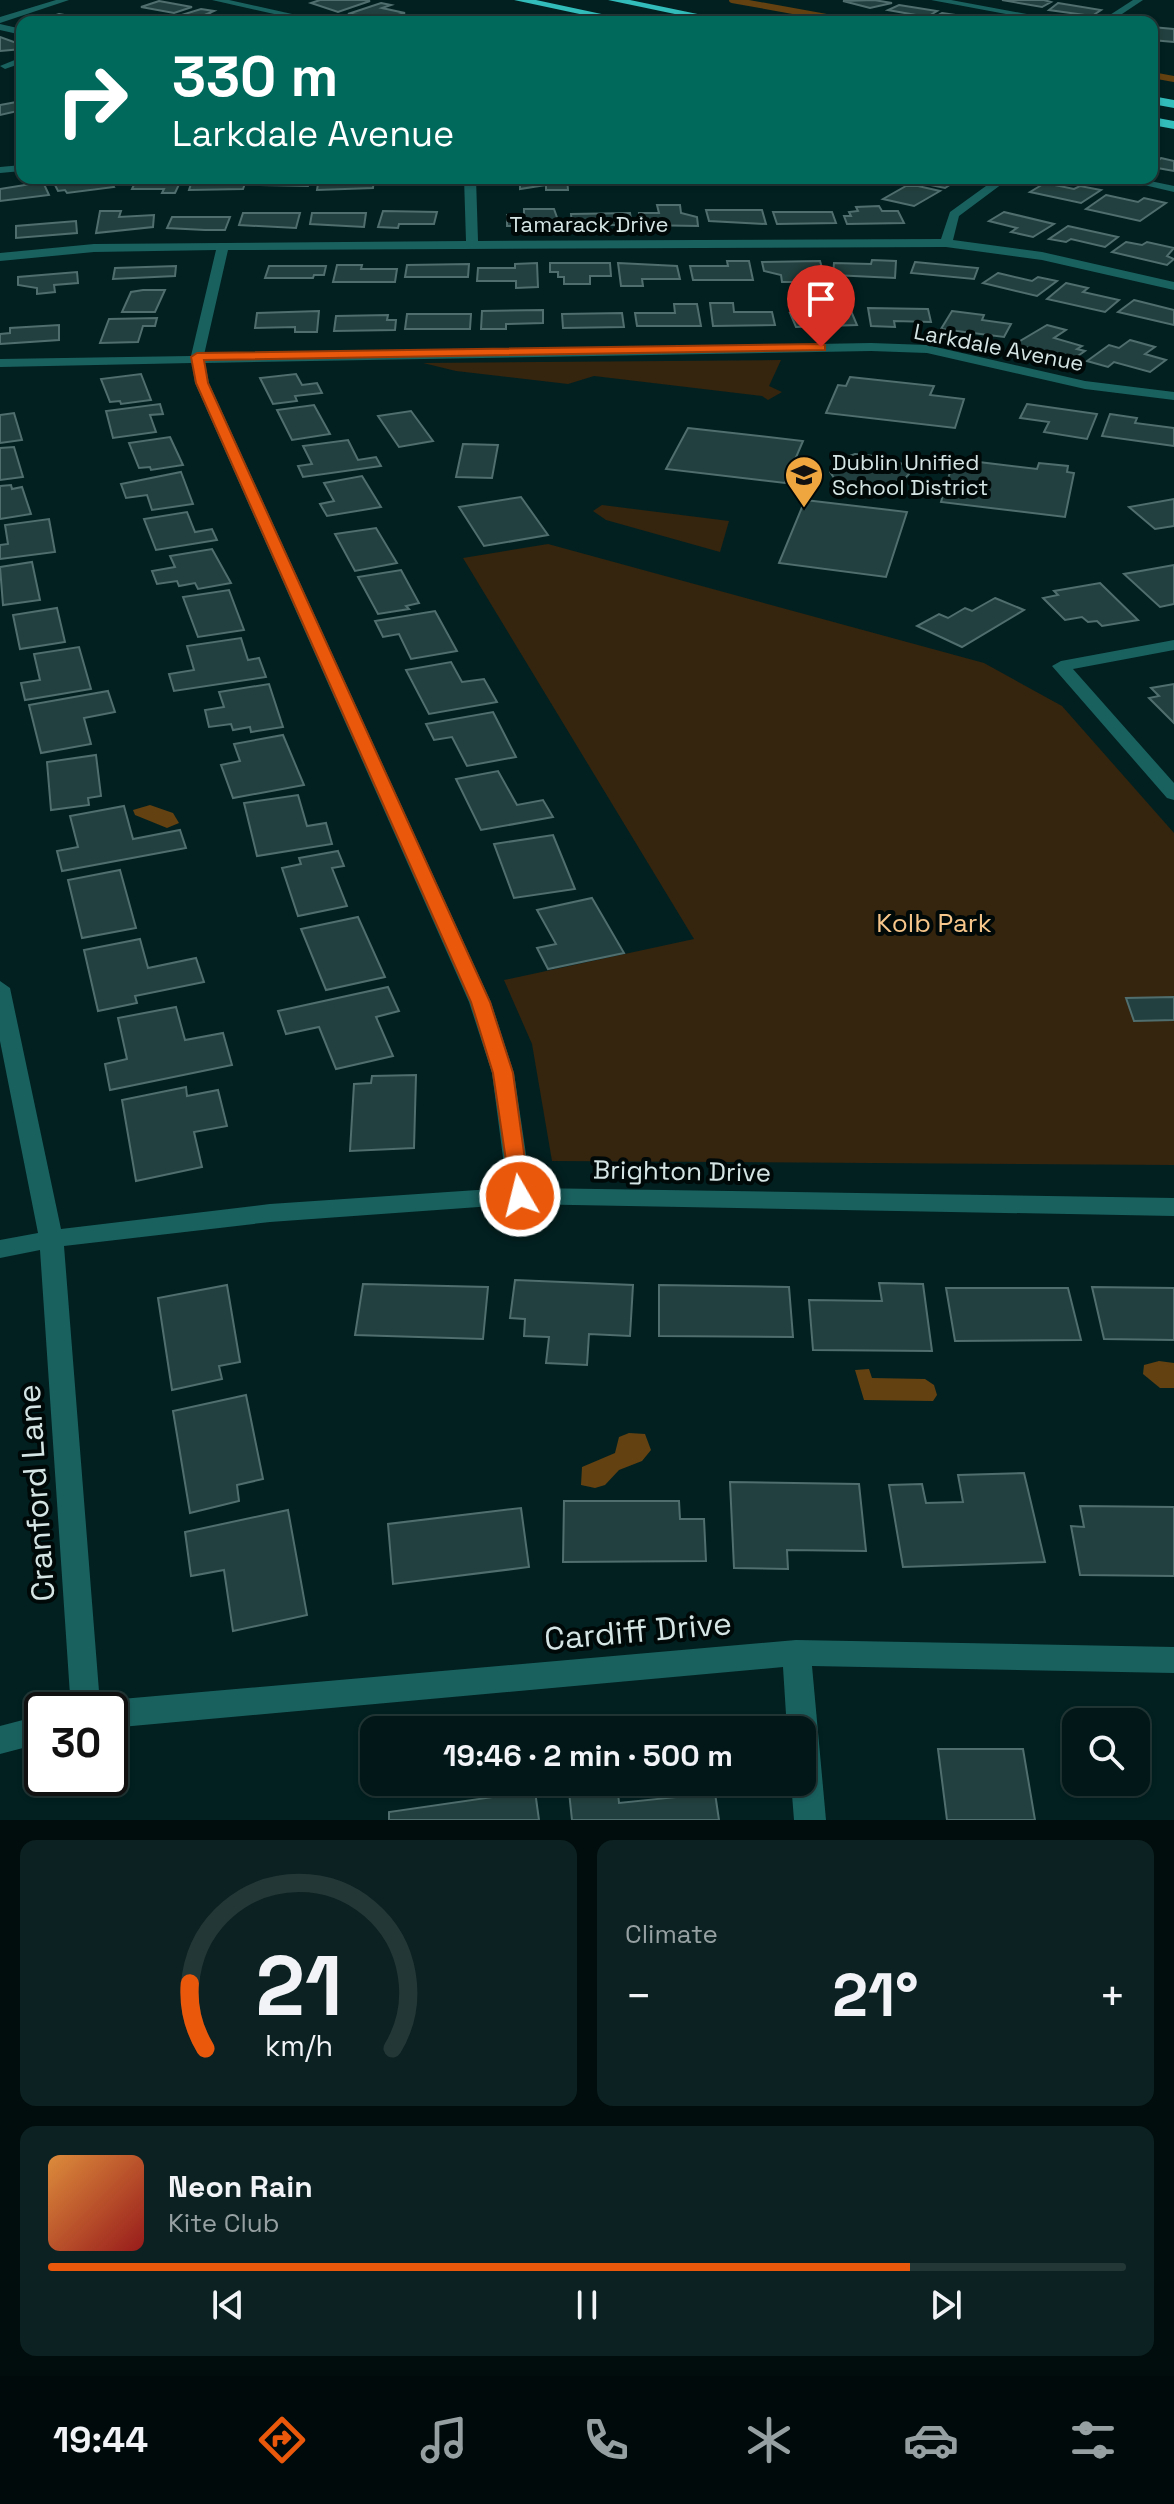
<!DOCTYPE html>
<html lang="en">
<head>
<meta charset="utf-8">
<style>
	body { margin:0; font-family:"Space Grotesk",sans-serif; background:#0c2121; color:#f1f3f6; height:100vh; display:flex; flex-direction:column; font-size:30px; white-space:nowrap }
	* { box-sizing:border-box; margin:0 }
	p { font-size:26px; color:#96a0a2 }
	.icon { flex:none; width:44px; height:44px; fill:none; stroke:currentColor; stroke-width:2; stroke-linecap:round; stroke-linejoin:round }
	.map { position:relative; height:1820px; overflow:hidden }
	.side { display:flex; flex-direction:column; gap:20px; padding:20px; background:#010d0d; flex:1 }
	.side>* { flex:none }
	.banner { position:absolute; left:16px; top:16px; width:1142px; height:168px; border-radius:16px; box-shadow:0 2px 6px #0004,0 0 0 2px #233737; background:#00695c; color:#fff; overflow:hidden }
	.fabs { position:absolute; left:1062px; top:1708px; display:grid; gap:16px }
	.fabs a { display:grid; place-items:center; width:88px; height:88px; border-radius:16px; background:#021818; box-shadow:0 2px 6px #0004,0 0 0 2px #233737; font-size:40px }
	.speed { position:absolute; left:24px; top:1692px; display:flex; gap:16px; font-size:40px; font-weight:700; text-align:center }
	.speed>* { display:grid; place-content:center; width:104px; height:104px; border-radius:50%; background:#021818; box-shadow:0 2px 6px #0004,0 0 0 2px #233737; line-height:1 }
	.speed .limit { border:4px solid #111; border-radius:12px; background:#fff; color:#111 }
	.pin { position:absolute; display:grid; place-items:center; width:68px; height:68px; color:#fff; margin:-82px -34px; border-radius:50% 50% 50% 0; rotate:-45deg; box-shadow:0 0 8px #0007 }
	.pin .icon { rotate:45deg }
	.me { position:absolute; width:88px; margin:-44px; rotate:352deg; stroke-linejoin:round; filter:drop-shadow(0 0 6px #0008) }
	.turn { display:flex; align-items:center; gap:28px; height:168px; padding:0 24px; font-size:36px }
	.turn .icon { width:104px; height:104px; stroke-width:2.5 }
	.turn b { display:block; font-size:56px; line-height:68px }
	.big { font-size:60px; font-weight:800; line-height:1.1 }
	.side .card { flex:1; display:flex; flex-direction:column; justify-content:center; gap:12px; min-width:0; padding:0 28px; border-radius:16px; background:#0c2121 }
	.side .dial { align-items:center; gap:0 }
	.dial svg { height:208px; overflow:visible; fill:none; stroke:#233737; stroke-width:7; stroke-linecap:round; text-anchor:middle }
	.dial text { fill:#f1f3f6; stroke:none }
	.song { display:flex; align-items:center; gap:24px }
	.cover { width:96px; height:96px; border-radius:12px; background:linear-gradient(135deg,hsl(30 70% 55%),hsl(0 70% 35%)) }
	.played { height:8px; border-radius:4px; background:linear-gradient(90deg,#ea580c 80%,#233737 80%) }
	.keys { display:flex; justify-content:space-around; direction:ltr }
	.heat { display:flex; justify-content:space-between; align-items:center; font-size:44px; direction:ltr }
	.side .tiles { flex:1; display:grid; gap:20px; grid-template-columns:1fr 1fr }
	.card:last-child { grid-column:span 2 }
	.trip { position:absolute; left:360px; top:1716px; width:456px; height:80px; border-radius:16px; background:#021818; box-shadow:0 2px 6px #0004,0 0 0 2px #233737; font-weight:800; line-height:80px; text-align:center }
	.dock { display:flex; height:128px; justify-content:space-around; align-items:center; background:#010a0a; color:#96a0a2 }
	.dock .icon { width:56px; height:56px }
	.dock .active { color:#ea580c }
	.dock b { font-size:36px; color:#f1f3f6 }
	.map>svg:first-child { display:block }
	.green { fill:#35240e }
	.water { fill:#634111 }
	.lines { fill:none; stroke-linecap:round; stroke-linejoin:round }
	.stream { stroke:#634111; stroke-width:6 }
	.building { fill:#22403f; stroke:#4f6e6d; stroke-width:2 }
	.minor { fill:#19615f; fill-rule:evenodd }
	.motorway { fill:#32bcba; fill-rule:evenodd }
	.route { fill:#ea580c; stroke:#983908; stroke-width:2 }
	.labels { text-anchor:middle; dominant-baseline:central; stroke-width:8; stroke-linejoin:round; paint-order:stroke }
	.far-street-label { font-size:22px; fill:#d4e5e4; stroke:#010808 }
	.far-poi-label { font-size:22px; fill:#d4e5e4; stroke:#010808; text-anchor:start }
	.park-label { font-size:26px; fill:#f7c68a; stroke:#010808 }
	.street-label { font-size:26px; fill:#d4e5e4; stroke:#010808 }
	.near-street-label { font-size:32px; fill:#d4e5e4; stroke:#010808 }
</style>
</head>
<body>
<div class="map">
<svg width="1174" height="1820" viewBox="0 0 1174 1820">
	<rect width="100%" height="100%" fill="#022020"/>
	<!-- green -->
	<g class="green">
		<path d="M781,360L769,386L782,392L768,400L762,396L594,376L568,384L456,371L423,363Z"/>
		<path d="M602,505L729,521L720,552L606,520L593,511Z"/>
		<path d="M548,544L984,663L1062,706L1174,833V1165L552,1161L532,1044L504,980L694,939L463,558Z"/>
	</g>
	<!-- water -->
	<g class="water">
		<path d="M150,805L173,813L179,823L167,828L135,815L133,810Z"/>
		<path d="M1159,1361L1174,1363V1388H1160L1143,1374L1144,1365Z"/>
		<path d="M869,1369L872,1378L925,1379L934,1385L937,1395L933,1401L864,1400L855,1370Z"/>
		<path d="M629,1433L645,1434L651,1450L642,1461L619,1470L605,1485L595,1488L581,1485L582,1467L615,1453L619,1437Z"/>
	</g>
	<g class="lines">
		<!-- stream -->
		<g class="stream">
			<path d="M732,0L854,22"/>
			<path d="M1152,75L1174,79"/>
		</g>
	</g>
	<!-- building -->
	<g class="building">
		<path d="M320,0H364L370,1L338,12L311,3Z"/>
		<path d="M874,0L892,3L870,8L843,1Z"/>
		<path d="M1002,0H1044L1051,2L1042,7Z"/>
		<path d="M159,1L192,7L174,13L141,7Z"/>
		<path d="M381,3L391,5L382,8L405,13L388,18L348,14Z"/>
		<path d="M1058,3L1101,10L1092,16L1049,10Z"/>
		<path d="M899,5L937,11L927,17L888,10Z"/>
		<path d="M201,9L214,11L207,14L227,18L205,22L178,16Z"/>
		<path d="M942,13L983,19L949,22L931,19Z"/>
		<path d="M59,14L92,20H41Z"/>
		<path d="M407,15L439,22L391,21Z"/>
		<path d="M1152,27L1174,29V42L1152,40Z"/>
		<path d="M0,37L22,45V49L0,51Z"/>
		<path d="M22,101V110L0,115V105Z"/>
		<path d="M1161,158L1174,161V171L1152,167Z"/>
		<path d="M109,178L114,187L67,193L65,190L58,191L54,183Z"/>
		<path d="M137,178H182L175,193H162L164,189H132Z"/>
		<path d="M193,178H247L243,189L189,190Z"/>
		<path d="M256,178H310L308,186L261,185L262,183H254Z"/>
		<path d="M319,178H374L373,188L317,190Z"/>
		<path d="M388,178H442V184L387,185Z"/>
		<path d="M510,178H567L568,190H546V185L520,189V185H510Z"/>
		<path d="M575,178H630L631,182L607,183L606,179H601L602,183L575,184Z"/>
		<path d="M641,178H695L696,181H641Z"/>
		<path d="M706,178H758L759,183H706Z"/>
		<path d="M907,178H949L947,179L956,181L945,188L905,180Z"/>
		<path d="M43,182L49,195L0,201V189Z"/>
		<path d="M1045,183L1074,189L1080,186L1101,190L1081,203L1030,192Z"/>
		<path d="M906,186H918L940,191L914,206L883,199Z"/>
		<path d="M1106,195L1138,202L1144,198L1166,203L1140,221L1086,209Z"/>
		<path d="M657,205H680L681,213L697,217L698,226L640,225L639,213H659Z"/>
		<path d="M879,206L882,211H898L904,223L847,224L844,216H851L849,212L858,211L856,207Z"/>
		<path d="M524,209H554L560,226H507V215H524Z"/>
		<path d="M706,210H762L766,224L709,221Z"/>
		<path d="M100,211H121L119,217L154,215L153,227L96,233Z"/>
		<path d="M383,211L437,212L434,224H399L398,228L378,227Z"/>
		<path d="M773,212H832L836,223L777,224Z"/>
		<path d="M1004,212L1054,224L1033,237L1011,232L1017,228L989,221Z"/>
		<path d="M243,213H300L296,228L239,225Z"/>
		<path d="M312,213H366L364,227L310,224Z"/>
		<path d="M630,213L632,225H572L571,214Z"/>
		<path d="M172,217H230L225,230H205L167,228Z"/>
		<path d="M76,221L77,233L16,238V226Z"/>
		<path d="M1068,226L1118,237L1105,247L1071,239L1066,242L1049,239Z"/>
		<path d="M1126,242L1142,245L1147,242L1174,248L1167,256L1174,259L1167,265L1112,252Z"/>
		<path d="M872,260L896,261L895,278L833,275L834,263L871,264Z"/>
		<path d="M727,261H749L753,280H693L690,266H728Z"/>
		<path d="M820,261L824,275H806L808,282H782L781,275L764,271L762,262Z"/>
		<path d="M915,262L978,268L974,279L911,273Z"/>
		<path d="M537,263L538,287L516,288V281H477L478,268H515V264Z"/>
		<path d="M550,263H610L611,276H590V284H564V277H558V272H550Z"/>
		<path d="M618,263L677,266L680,279H642L643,286H621Z"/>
		<path d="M469,264L468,277H405L407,265Z"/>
		<path d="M337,265H362L361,269H397L395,282H333Z"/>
		<path d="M176,266L175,276L113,279L115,268Z"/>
		<path d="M269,266H326L324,275H314L313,278H265Z"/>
		<path d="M77,272L78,283L54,285L55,292L37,294V288L18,285V277Z"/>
		<path d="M998,273L1032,281L1038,277L1057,281L1037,296L983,283Z"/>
		<path d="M1066,283L1088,288L1083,292L1119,300L1105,312L1047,299Z"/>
		<path d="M143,290H165L155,312H122L131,292Z"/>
		<path d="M1134,300L1174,310V325L1118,312Z"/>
		<path d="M710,303H733L734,312H772L775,325L713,326Z"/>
		<path d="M674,304H697L701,326H637L635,313H675Z"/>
		<path d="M868,308L928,309L931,322L894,321L895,327L871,326Z"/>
		<path d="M543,310V323L506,324V329H481L482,311Z"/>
		<path d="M319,311L317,332H295V327L255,328L257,313Z"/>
		<path d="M851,311L857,325L796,327L790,313Z"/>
		<path d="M952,311L984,315L982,320L1011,324L1004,337L941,329Z"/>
		<path d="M622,313L624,327L563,328L562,314Z"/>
		<path d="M407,314H471L470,329H405Z"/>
		<path d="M388,315L387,320H396L395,330L334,331L336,316Z"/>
		<path d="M157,318L155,326H143L138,342L100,343L109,319Z"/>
		<path d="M59,325V340L0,344V334L10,333V328Z"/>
		<path d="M1047,325L1066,330L1054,338L1082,346L1077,349L1085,351L1072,360L1015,344Z"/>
		<path d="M1130,340L1155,347L1145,354L1166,360L1150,372L1114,362L1108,367L1087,361L1109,345L1119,348Z"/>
		<path d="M141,374L151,400L121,404L120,401L110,402L101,379Z"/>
		<path d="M296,374L302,385L317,383L322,393L295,396L297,401L273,404L260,378Z"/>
		<path d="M850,377L934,386L930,395L964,399L955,428L826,413L838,385L846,386Z"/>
		<path d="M160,404L163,414L150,415L156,432L113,438L106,411Z"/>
		<path d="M1027,404L1097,414L1087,439L1044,432L1049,422L1020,418Z"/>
		<path d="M314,405L330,434L292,440L277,410Z"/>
		<path d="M411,411L433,441L399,447L378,416Z"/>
		<path d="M14,413L22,440L0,443V415Z"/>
		<path d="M1110,414L1137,418L1135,423L1174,428V446L1102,436Z"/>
		<path d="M688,428L803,441L785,483L666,469Z"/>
		<path d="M170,437L183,465L151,470L150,467L139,468L129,443Z"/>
		<path d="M348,440L358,460L376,457L381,466L303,477L298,466L312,464L303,446Z"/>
		<path d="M463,444L498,445L492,478L456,477Z"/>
		<path d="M14,447L23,477L0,480V448Z"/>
		<path d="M855,454L893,458L908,468L909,474L900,484L877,489L852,486L834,478L830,472L835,461Z"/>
		<path d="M954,459L1037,469L1039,463L1068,466L1067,472L1074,473L1065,517L941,502Z"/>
		<path d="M181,472L193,504L152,510L147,495L126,498L121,484Z"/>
		<path d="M362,476L381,507L327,516L320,504L334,501L324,483Z"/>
		<path d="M11,485L12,489L22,487L31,514L0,519V486Z"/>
		<path d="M521,497L548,535L484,546L459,507Z"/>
		<path d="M1174,499V526L1155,529L1129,507Z"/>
		<path d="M805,500L907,512L886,577L779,563Z"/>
		<path d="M187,512L195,532L212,529L217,540L156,550L144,519Z"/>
		<path d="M49,519L55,552L0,559V545L8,544L5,525Z"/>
		<path d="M376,528L397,563L355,571L335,534Z"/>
		<path d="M212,549L231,583L198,589L195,583L179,586L177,581L157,584L152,571L175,567L170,556Z"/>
		<path d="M32,562L40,600L3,605L0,567Z"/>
		<path d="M1174,565V604L1160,607L1124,574Z"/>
		<path d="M401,570L419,603L406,606L409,609L378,614L358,577Z"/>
		<path d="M1100,583L1138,620L1102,626L1097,621L1088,622L1082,617L1065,620L1043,598L1058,595L1054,591Z"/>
		<path d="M229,590L244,630L198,637L183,597Z"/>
		<path d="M995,598L1024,610L962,647L917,626L939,614L948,618L965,608L972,611Z"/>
		<path d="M57,608L65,642L20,649L13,615Z"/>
		<path d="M435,611L457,651L411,659L399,634L383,637L375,621Z"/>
		<path d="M241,638L248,660L259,658L266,677L174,691L169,674L194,670L187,646Z"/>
		<path d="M79,647L91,689L25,700L21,683L40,680L34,654Z"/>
		<path d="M451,662L462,682L484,679L497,702L429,714L406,670Z"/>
		<path d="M269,684L283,727L251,732L250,727L233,730L231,724L209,727L205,710L224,707L219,692Z"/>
		<path d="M1174,684V723L1149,698L1159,696L1151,688Z"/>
		<path d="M108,691L115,712L84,718L91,744L41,753L29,705Z"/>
		<path d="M493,712L516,757L467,766L452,737L434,740L426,724Z"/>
		<path d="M283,735L304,785L233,798L221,765L240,761L234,744Z"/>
		<path d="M96,755L101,796L88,798L89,805L51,810L47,762Z"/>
		<path d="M498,771L517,805L543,800L553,817L481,830L456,779Z"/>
		<path d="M298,795L307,826L326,823L332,844L257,856L244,803Z"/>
		<path d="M124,806L133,839L180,830L186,848L62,871L57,851L78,847L70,816Z"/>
		<path d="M553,835L575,889L514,898L494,844Z"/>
		<path d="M338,851L344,866L332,868L347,906L298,916L282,868L301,864L299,858Z"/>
		<path d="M120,870L136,928L82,938L68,880Z"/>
		<path d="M592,898L624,953L548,969L537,948L556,944L537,910Z"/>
		<path d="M358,917L385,977L326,990L301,929Z"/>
		<path d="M140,939L148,968L196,958L204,982L135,996L137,1003L98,1011L84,950Z"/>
		<path d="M388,987L399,1011L376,1017L393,1056L336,1069L319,1027L286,1034L278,1011Z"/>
		<path d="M1174,997V1020L1134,1021L1126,998Z"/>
		<path d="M176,1007L185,1040L223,1033L232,1065L110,1090L105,1064L127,1059L118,1018Z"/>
		<path d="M416,1075L414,1148L350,1151L354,1084L371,1083L372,1076Z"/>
		<path d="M186,1087L187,1096L218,1090L227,1126L194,1132L202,1167L136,1181L122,1100Z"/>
		<path d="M515,1280L633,1285L630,1336L589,1334L587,1365L546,1363L549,1337L524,1336L525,1319L510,1318Z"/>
		<path d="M879,1283L923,1284L932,1351L813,1350L809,1300L882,1301Z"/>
		<path d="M363,1284L488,1287L483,1339L355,1335Z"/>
		<path d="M227,1285L240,1362L219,1366L222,1379L172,1390L158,1298Z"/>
		<path d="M659,1285L789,1287L793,1337L659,1336Z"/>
		<path d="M1092,1287L1174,1288V1340L1104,1339Z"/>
		<path d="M946,1288H1068L1081,1340L955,1341Z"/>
		<path d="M246,1395L263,1479L237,1485L239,1501L190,1513L173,1411Z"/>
		<path d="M1024,1473L1045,1562L903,1567L889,1485L922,1484L926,1503L963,1502L958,1475Z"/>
		<path d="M730,1482L859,1484L866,1551L787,1550L788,1569L734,1568Z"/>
		<path d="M564,1501H679L680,1519H704L706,1561L563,1562Z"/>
		<path d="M1080,1506L1174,1507V1576L1080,1575L1071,1526L1084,1527Z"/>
		<path d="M521,1508L529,1567L393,1584L388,1524Z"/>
		<path d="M288,1510L307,1615L233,1631L224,1570L191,1576L185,1532Z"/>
		<path d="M938,1749H1023L1035,1820H947Z"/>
		<path d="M568,1782H617L619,1803L715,1793L719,1820H572Z"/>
		<path d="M535,1791L539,1820H389V1812Z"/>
	</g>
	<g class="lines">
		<!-- minor -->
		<g class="minor">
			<path d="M56,0H69L0,23V17Z"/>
			<path d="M212,0H229L328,22H310Z"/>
			<path d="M931,0H951L1070,22H1049Z"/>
			<path d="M1133,0H1143L1110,22H1099Z"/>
			<path d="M0,24L22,29V35L0,30Z"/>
			<path d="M22,57V63L5,69L0,66Z"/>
			<path d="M22,165V171L0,173V167Z"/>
			<path d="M464,178H476L478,241L941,239L950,212L997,178H1010L959,216L953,240L1042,252L1174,282V290L1042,260L946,247L228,250L204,355L871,343L927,345L1085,381L1174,392V400L1085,389L927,353L871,351L205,363L209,383L491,1002L514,1073L531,1188L1174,1198V1216L520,1204L270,1222L64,1246L100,1704L110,1700L796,1640L1174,1647V1673L812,1666L826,1820H794L791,1782H802V1730H787L783,1667L110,1728V1710H71L40,1250L0,1258V1240L38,1233L0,1041V981L10,988L61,1229L270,1204L507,1188L492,1073L469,1002L195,383L192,363L0,367V359L191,356L216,250L94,252L0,261V253L94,244L466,241Z"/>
			<path d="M1114,178H1136L1174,186V192Z"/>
			<path d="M1174,640V650L1073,669L1174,783V800L1167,798L1052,666L1061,661Z"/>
			<path d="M42,1715V1743L0,1754V1726Z"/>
		</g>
		<!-- motorway -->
		<g class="motorway">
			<path d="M514,0H536L639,22H617Z"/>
			<path d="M608,0H630L736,22H713Z"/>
			<path d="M1152,96L1174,100V108L1152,104Z"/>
			<path d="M1152,117L1174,121V129L1152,125Z"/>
		</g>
	</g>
	<!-- route -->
	<path class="route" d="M821,344L825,345V350L204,360L208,383L490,1002L513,1073L530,1196L527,1201H512L493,1073L471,1002L196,383L191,357L197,353Z"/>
	<!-- icons -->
	<defs>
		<g id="school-pin" transform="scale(2)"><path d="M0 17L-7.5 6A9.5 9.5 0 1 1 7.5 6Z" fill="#f0a63f" stroke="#010808"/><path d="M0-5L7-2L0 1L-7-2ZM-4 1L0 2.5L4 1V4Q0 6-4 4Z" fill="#111"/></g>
	</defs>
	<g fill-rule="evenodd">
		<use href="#school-pin" x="804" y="475"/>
	</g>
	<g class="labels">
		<!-- far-street labels -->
		<g class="far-street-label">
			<text x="589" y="224">Tamarack Drive</text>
			<text transform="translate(999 347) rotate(11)">Larkdale Avenue</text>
		</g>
		<!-- far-poi labels -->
		<g class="far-poi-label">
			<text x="832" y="462">Dublin Unified<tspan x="832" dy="25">School District</tspan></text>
		</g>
		<!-- park labels -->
		<g class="park-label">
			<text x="934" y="923">Kolb Park</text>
		</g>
		<!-- street labels -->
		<g class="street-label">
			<text transform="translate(682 1171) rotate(1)">Brighton Drive</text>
		</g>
		<!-- near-street labels -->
		<g class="near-street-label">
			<text transform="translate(36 1493) rotate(-94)">Cranford Lane</text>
			<text transform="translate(638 1631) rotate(-5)">Cardiff Drive</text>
		</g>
	</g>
</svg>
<div class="fabs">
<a><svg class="icon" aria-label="search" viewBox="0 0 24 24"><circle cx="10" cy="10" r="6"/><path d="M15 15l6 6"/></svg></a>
</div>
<div class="speed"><div class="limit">30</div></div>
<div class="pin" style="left:821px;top:347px;background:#d93025"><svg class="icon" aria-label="arrive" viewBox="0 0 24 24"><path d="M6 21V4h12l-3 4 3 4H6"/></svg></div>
<svg class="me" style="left:520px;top:1196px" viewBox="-20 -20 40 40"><circle r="17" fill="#ea580c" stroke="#fff" stroke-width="3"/><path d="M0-11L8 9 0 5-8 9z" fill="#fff"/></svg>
<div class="trip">19:46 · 2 min · 500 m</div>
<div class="banner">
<div class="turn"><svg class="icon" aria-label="right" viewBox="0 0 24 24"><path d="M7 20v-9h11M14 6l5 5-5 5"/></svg><div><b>330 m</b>Larkdale Avenue</div></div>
</div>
</div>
<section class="side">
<div class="tiles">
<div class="card dial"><svg viewBox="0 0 100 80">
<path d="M14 69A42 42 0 1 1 86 69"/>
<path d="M14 69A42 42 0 0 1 8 44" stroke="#ea580c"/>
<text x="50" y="56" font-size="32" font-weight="700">21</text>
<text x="50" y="72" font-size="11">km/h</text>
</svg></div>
<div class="card"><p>Climate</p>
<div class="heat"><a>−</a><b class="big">21°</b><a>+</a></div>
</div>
<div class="card">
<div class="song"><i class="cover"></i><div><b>Neon Rain</b><p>Kite Club</p></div></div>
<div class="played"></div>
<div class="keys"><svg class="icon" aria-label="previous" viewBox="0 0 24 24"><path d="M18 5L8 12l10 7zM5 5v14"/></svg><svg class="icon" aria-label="pause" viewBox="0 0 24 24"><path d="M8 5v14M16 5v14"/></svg><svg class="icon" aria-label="next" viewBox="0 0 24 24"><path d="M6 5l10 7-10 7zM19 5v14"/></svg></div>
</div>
</div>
</section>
<nav class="dock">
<b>19:44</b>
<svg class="icon active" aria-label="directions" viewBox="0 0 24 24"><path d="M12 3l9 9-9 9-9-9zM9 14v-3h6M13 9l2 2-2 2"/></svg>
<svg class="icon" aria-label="music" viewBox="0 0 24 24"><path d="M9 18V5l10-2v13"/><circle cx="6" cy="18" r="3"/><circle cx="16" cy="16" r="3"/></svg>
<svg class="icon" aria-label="phone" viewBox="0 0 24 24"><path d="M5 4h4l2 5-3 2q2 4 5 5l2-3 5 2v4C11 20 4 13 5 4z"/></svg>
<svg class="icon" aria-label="climate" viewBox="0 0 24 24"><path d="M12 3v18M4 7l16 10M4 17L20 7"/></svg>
<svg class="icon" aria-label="car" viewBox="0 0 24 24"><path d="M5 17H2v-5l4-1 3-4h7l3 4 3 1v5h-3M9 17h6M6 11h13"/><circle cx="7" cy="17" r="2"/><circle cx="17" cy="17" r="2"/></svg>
<svg class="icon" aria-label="filters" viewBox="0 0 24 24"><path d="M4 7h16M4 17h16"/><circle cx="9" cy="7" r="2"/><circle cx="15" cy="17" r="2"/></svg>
</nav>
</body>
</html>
